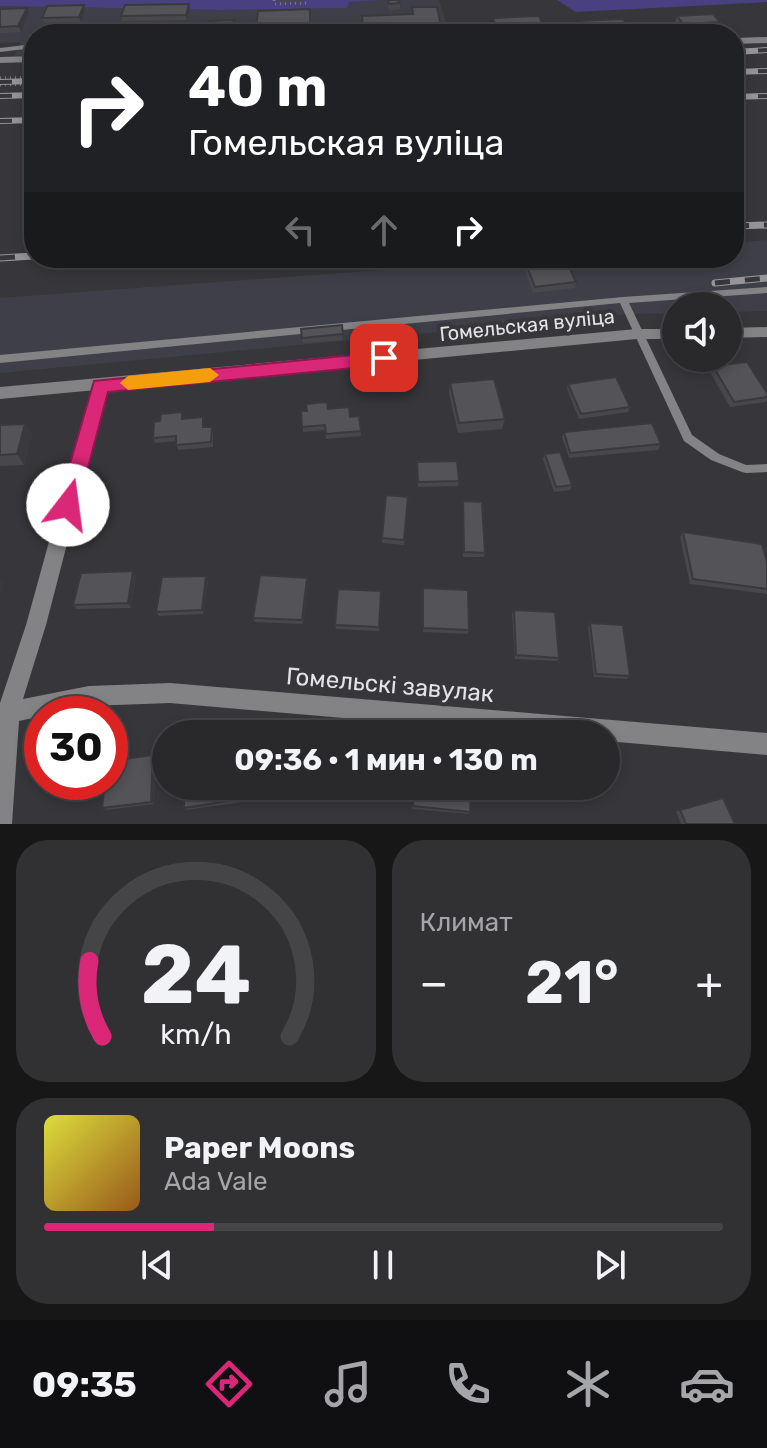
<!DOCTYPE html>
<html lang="ru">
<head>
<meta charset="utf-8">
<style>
	body { margin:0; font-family:Rubik,sans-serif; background:#313134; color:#f1f3f6; height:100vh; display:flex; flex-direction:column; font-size:30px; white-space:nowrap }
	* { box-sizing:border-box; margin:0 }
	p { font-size:26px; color:#a5a6a9 }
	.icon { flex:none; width:44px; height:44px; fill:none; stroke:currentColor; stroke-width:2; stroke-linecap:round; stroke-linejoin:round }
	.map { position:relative; height:824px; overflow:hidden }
	.details { display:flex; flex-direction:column; gap:16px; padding:16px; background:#171718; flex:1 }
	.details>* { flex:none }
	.banner { position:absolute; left:24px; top:24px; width:720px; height:244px; border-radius:32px; box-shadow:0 4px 12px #0003,0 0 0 2px #454548; background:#202124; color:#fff; overflow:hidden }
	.tools { position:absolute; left:662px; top:292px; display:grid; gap:16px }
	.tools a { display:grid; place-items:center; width:80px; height:80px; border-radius:50%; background:#29292c; box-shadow:0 4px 12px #0003,0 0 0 2px #454548; font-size:40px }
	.speed { position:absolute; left:24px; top:696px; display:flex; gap:16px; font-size:40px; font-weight:700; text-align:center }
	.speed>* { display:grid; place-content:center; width:104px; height:104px; border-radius:50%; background:#29292c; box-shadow:0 4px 12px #0003,0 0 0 2px #454548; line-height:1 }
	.speed .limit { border:12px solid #d22; background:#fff; color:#111 }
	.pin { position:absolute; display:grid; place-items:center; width:68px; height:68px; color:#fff; margin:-34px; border-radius:16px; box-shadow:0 4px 12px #0006 }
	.me { position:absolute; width:88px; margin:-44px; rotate:15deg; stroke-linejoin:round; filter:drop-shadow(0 0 6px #0008) }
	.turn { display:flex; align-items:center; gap:28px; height:168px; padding:0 32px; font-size:36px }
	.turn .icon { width:104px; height:104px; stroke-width:2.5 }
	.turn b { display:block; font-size:56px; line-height:68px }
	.lanes { display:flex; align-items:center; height:76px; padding:0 32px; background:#0003; justify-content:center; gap:40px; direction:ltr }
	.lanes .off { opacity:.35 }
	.big { font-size:60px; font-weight:700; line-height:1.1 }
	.details .widget { flex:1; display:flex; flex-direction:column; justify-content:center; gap:12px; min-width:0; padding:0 28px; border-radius:32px; background:#313134 }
	.details .dial { align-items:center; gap:0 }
	.dial svg { height:208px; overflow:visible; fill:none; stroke:#454548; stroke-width:7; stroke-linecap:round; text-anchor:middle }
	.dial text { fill:#f1f3f6; stroke:none }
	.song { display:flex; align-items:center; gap:24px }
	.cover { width:96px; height:96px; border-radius:12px; background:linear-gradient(135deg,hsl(60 70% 55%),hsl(30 70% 35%)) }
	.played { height:8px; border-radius:4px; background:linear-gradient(90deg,#db2777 25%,#454548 25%) }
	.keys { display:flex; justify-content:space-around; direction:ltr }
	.heat { display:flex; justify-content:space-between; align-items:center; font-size:44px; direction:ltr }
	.details .tiles { flex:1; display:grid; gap:16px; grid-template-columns:1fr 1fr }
	.widget:last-child { grid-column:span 2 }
	.trip { position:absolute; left:152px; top:720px; width:468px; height:80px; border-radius:40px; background:#29292c; box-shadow:0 4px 12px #0003,0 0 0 2px #454548; font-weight:700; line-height:80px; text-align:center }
	.dock { display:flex; height:128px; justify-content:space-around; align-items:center; background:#101012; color:#a5a6a9 }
	.dock .icon { width:56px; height:56px }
	.dock .current { color:#db2777 }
	.dock b { font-size:36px; color:#f1f3f6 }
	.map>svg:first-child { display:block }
	.built { fill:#3f3f49 }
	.green { fill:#484080 }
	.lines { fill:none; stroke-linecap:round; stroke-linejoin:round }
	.path { stroke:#767679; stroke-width:3; stroke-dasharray:1 4; stroke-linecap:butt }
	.service { fill:#838386; fill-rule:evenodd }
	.minor { fill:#838386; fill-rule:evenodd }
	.tertiary { fill:#838386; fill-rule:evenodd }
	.rail-far1-casing { stroke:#959599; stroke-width:6 }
	.rail-casing { stroke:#959599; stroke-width:7 }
	.rail-far1 { stroke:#37373b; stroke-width:4; stroke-dasharray:12; stroke-linecap:butt }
	.rail { stroke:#37373b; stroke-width:5; stroke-dasharray:15; stroke-linecap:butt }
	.wall { fill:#47474c }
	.shaded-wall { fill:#3a3a3e }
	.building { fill:#535358; stroke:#3a3a3e; stroke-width:2 }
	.route { fill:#db2777; stroke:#8e194d; stroke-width:2 }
	.slow { fill:#f59e0b }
	.labels { text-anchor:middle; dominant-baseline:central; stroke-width:8; stroke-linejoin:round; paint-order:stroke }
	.street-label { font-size:20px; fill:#e3e3e6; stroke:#37373b }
	.near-street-label { font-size:24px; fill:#e3e3e6; stroke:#37373b }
</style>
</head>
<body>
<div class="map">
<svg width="767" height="824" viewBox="0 0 767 824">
	<rect width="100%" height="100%" fill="#37373b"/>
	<!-- built -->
	<g class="built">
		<path d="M383,0H439L449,34H34V55L14,56L21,42L0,43V6L221,10L347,8L349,2Z"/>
		<path d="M767,240V311L728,312V306H676V313L630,314L0,373V298L548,258H734V243Z"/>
	</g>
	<!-- green -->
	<g class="green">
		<path d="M0,0H383L349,2L347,8L221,10L0,6Z"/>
		<path d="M557,0H767V2L576,12Z"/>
	</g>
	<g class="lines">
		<!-- path -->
		<g class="path">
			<path d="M274,0V4L307,3V0"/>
			<path d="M0,78L34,77"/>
			<path d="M0,85L34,84"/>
		</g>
		<!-- service -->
		<g class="service">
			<path d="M170,22L173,24L170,34H164L166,26L108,27L105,34H99L103,25L106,23Z"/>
			<path d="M34,44V48L0,52V48Z"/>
			<path d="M767,287V293L629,303L692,435L719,454L746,465L767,464V472L746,473L742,472L711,460L684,441L620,303L0,363V355L623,297Z"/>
		</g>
		<!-- minor -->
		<g class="minor">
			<path d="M767,37V43L734,44V38Z"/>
			<path d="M34,56V62L0,63V57Z"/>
			<path d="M100,380L108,386L46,625L23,699L89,686L170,683L767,733V755L606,741V734H526L170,703L89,706L19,721L12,824H0V703L26,625L92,386Z"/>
		</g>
		<!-- tertiary -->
		<g class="tertiary">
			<path d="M767,327V337L728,338V328Z"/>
			<path d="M637,329H676V339H637L0,399V387Z"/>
		</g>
		<!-- rail-far1 casing -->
		<g class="rail-far1-casing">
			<g id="rail-far1">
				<path d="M734,52L767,50"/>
				<path d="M734,72L767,71"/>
				<path d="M0,82L34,81"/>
				<path d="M0,96L34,95"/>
				<path d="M734,97L767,96"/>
				<path d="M0,121L34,120"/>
			</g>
		</g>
		<!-- rail casing -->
		<g class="rail-casing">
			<g id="rail">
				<path d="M734,226L767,225"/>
				<path d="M0,258L34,256"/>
				<path d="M715,283L767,278"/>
			</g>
		</g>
		<!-- rail-far1 -->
		<use href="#rail-far1" class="rail-far1"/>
		<!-- rail -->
		<use href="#rail" class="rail"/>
	</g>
	<!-- wall -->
	<g class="wall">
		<path d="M277,0H304V2H278Z"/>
		<path d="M387,0L400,3V9L389,10Z"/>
		<path d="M189,4L190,10L187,20L122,21L121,16Z"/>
		<path d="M412,7L441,26V32L363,34L362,16L412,14Z"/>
		<path d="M0,9L29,13L21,32L0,33Z"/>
		<path d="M85,11L81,22L44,23L42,18Z"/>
		<path d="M677,16L720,22L718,28L681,30L675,22Z"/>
		<path d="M493,18L543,26L542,31L496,33L493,23Z"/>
		<path d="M311,20V34H257L256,27Z"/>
		<path d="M579,21L631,31L630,34H582L578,26Z"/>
		<path d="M524,259L576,282L575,288L533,293L522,264Z"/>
		<path d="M342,325L343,340L303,343L301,329Z"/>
		<path d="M713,366L767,393V400L766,402L730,407L710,372Z"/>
		<path d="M450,383L505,419L502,429L458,433L449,394Z"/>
		<path d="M568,384L630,407L628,412L579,419L567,389Z"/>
		<path d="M328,409L350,417L359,416L361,436L326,439L325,430L303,432L301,411Z"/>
		<path d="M184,417V419L203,417L204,427L213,432V447L178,450L176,441L155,443L153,438Z"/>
		<path d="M25,424L32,434L24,465L0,466V425Z"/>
		<path d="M564,432L661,444L658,450L569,458L562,437Z"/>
		<path d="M545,454L572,485L570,490L554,492L543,459Z"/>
		<path d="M417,462L459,481L458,486L418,487Z"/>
		<path d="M408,497L404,545L382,543V538Z"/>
		<path d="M463,501L485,553L484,557H463Z"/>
		<path d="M683,532L767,562V594L690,584L680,537Z"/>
		<path d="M136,576L131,608L77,609L73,605Z"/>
		<path d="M206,576L208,580L204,614L159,616L156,612Z"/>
		<path d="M308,582L303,624L255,622L253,618Z"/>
		<path d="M423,588L469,630L468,634L423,632Z"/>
		<path d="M381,591L379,631L336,629L335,625Z"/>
		<path d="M514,610L559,658L557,661L515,659L512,614Z"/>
		<path d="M590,623L630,676L627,679L594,677L588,627Z"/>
		<path d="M156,758L154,804L106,810L102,808Z"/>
		<path d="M243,786V802L186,810L184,808Z"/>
		<path d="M413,786L470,812L469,814L412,809Z"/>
		<path d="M680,810L735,824H681L676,812Z"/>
	</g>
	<!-- shaded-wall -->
	<g class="shaded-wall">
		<path d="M189,4L190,10L187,20L186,15Z"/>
		<path d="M84,5L85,11L81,22L79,17Z"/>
		<path d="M27,8L29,13L21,32L18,26Z"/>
		<path d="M25,424L32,434L24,465L17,454Z"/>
		<path d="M133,571L136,576L131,608L128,603Z"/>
		<path d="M206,576L208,580L204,614L202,610Z"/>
		<path d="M307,578L308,582L303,624L302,620Z"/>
		<path d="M0,580L3,583L0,598Z"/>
		<path d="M153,755L156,758L154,804L151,802Z"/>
	</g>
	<!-- building -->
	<g class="building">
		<path d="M388,0H398L400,3L389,4Z"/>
		<path d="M189,4L186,15L121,16L125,5Z"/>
		<path d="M84,5L79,17L42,18L47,6Z"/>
		<path d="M412,7H437L441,26L363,29L362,16L413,14Z"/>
		<path d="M27,8L18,26L0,27V9Z"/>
		<path d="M310,9V26L256,27L258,11Z"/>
		<path d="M713,14L720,22L683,24L677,16Z"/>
		<path d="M539,16L543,26L496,27L493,18Z"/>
		<path d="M623,19L631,31L585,33L579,21Z"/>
		<path d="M234,20L232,34H206L209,21Z"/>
		<path d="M171,27H191L189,34H169Z"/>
		<path d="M565,258L576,282L535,287L524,259Z"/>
		<path d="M342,325L343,334L302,338L301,329Z"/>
		<path d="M747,362L767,393V397L734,402L713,366Z"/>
		<path d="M616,377L630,407L581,414L568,384Z"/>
		<path d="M494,379L505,419L459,423L450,383Z"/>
		<path d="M327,402L328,409L349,407L350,417L359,416L361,431L326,434L325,425L302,427L301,411H307L306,404Z"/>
		<path d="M182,412V419L203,417V427H212L211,442L176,445V436L153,438L154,422L160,421L161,414Z"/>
		<path d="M652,423L661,444L570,453L564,432Z"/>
		<path d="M25,424L17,454L0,455V425Z"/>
		<path d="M560,452L572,485L556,487L545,454Z"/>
		<path d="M457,461L459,481L418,482L417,462Z"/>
		<path d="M386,495L408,497L404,540L382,538Z"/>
		<path d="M463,501L482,502L485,553L464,552Z"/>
		<path d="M683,532L762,544L767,562V589L693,579Z"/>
		<path d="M133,571L128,603L73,605L81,573Z"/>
		<path d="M260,575L307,578L302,620L253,618Z"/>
		<path d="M206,576L202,610L156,612L162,577Z"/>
		<path d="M423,588L468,590L469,630L423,628Z"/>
		<path d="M338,589L381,591L379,627L335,625Z"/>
		<path d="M514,610L555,612L559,658L516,655Z"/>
		<path d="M590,623L623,625L630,676L596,674Z"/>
		<rect x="296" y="733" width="55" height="1"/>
		<path d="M153,755L151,802L102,808L105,782H110V761Z"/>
		<path d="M184,786H241V799L184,808Z"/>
		<path d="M414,786H471L470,812L413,806Z"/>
		<path d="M723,798L735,824H686L680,810Z"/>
	</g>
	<!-- route -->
	<path class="route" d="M384,352L393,358L384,365L108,392L78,505L75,512L68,514L61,512L58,505L94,381Z"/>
	<!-- slow -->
	<path class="slow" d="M210,368L219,375L210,382L128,390L120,383L128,376Z"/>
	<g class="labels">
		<!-- street labels -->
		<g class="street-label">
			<text transform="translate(527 325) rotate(-6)">Гомельская вуліца</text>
		</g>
		<!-- near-street labels -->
		<g class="near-street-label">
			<text transform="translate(390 685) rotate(5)">Гомельскі завулак</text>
		</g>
	</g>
</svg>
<div class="tools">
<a><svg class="icon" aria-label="sound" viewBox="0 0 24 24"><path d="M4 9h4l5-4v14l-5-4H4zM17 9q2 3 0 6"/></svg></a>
</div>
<div class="speed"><div class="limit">30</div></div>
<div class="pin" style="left:384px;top:358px;background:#d93025"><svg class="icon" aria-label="arrive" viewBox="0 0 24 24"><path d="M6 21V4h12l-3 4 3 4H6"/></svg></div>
<svg class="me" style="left:68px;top:505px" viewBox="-20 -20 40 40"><circle r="19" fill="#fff"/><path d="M0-13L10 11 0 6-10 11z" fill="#db2777"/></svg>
<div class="trip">09:36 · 1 мин · 130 m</div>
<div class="banner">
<div class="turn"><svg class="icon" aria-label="right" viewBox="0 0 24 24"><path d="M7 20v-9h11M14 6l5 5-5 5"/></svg><div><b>40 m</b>Гомельская вуліца</div></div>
<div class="lanes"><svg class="icon off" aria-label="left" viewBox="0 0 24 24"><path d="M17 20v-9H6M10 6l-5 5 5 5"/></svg><svg class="icon off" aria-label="ahead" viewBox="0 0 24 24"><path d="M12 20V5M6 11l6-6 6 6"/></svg><svg class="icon" aria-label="right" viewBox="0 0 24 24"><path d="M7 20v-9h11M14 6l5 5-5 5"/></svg></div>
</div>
</div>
<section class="details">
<div class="tiles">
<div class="widget dial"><svg viewBox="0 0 100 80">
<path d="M14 69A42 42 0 1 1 86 69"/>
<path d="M14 69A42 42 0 0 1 9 40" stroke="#db2777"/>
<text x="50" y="56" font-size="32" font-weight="700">24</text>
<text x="50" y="72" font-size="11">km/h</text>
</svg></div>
<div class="widget"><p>Климат</p>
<div class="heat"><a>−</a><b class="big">21°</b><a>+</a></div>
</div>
<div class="widget">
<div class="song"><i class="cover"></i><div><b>Paper Moons</b><p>Ada Vale</p></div></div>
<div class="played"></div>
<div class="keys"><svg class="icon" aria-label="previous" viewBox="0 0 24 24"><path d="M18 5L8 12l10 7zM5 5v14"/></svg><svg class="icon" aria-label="pause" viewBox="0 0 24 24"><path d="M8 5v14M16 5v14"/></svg><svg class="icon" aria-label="next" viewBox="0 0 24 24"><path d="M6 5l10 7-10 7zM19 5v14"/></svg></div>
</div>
</div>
</section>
<nav class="dock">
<b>09:35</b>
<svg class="icon current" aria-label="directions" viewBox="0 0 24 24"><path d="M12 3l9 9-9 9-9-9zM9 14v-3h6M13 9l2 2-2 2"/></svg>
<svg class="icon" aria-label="music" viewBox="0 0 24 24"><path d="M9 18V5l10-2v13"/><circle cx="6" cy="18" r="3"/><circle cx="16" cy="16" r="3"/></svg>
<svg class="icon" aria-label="phone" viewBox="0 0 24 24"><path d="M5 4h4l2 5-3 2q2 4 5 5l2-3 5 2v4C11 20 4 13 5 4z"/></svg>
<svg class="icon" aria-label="climate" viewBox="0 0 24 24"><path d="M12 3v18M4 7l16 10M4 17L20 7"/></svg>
<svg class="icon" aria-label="car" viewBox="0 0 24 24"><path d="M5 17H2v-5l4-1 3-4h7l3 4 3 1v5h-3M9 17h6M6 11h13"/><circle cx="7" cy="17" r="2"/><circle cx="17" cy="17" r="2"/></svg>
</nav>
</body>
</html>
